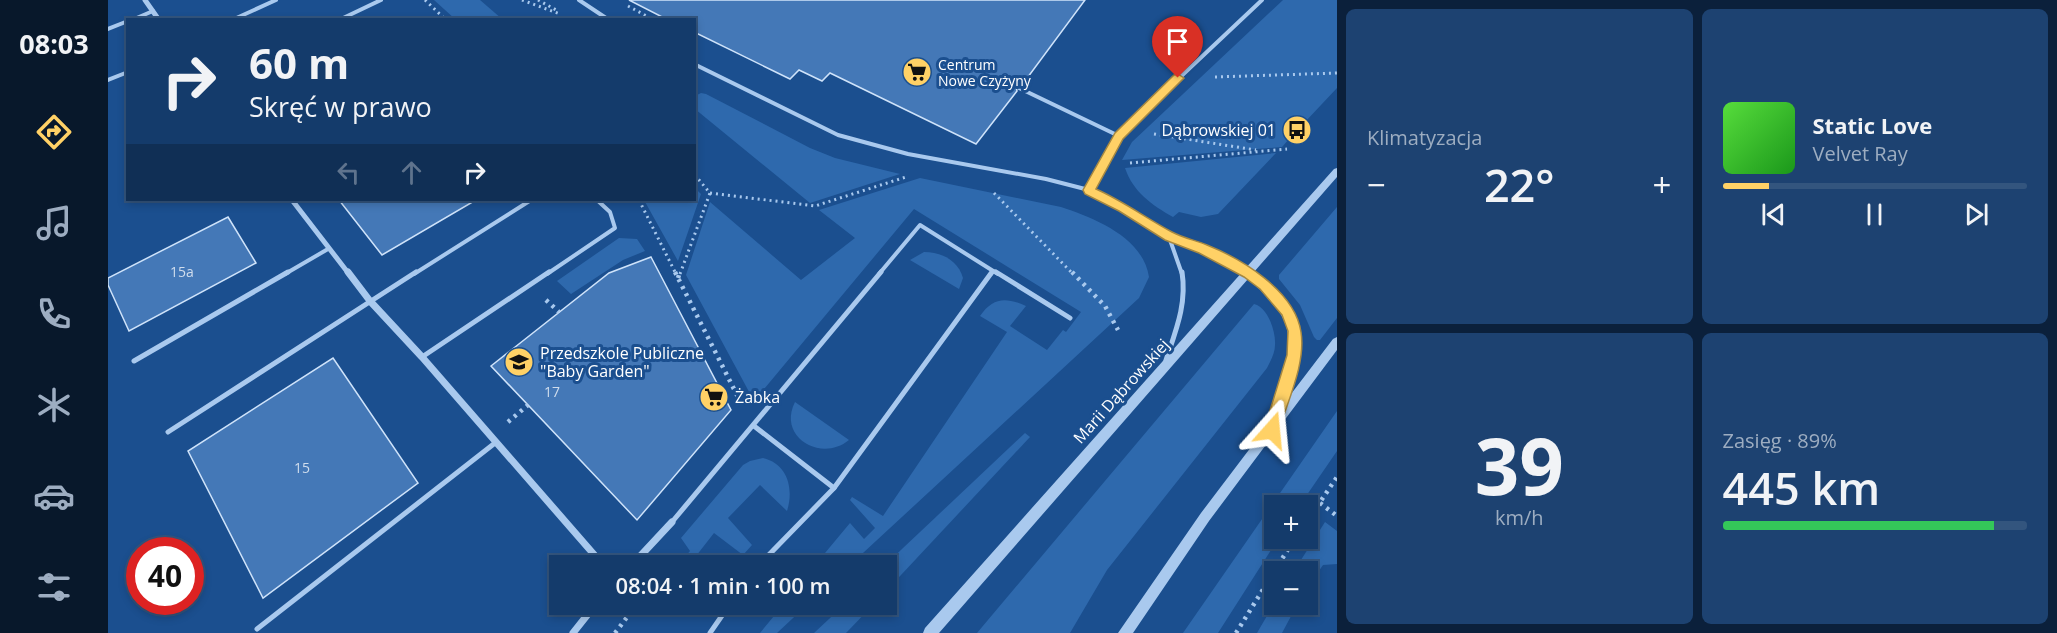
<!DOCTYPE html>
<html lang="pl">
<head>
<meta charset="utf-8">
<style>
	body { margin:0; font-family:"Open Sans",sans-serif; background:#1d4271; color:#f1f3f6; height:100vh; display:flex; flex-direction:column; font-size:22px; white-space:nowrap }
	* { box-sizing:border-box; margin:0 }
	p { font-size:20px; color:#9dadc1 }
	.icon { flex:none; width:33px; height:33px; fill:none; stroke:currentColor; stroke-width:2; stroke-linecap:round; stroke-linejoin:round }
	.map { position:relative; flex:1; overflow:hidden }
	.details { display:flex; flex-direction:column; gap:9px; padding:9px; background:#0b203b; width:720px }
	.details>* { flex:none }
	.banner { position:absolute; left:18px; top:18px; width:570px; height:183px; border-radius:0px; box-shadow:0 3px 9px #0003,0 0 0 2px #33557e; background:#143b6b; color:#f1f3f6; overflow:hidden }
	.buttons { position:absolute; left:1156px; top:495px; display:grid; gap:12px }
	.buttons a { display:grid; place-items:center; width:54px; height:54px; border-radius:0px; background:#143b6b; box-shadow:0 3px 9px #0003,0 0 0 2px #33557e; font-size:30px }
	.speed { position:absolute; left:18px; top:537px; display:flex; gap:12px; font-size:30px; font-weight:700; text-align:center }
	.speed>* { display:grid; place-content:center; width:78px; height:78px; border-radius:50%; background:#143b6b; box-shadow:0 3px 9px #0003,0 0 0 2px #33557e; line-height:1 }
	.speed .limit { border:9px solid #d22; background:#fff; color:#111 }
	.pin { position:absolute; display:grid; place-items:center; width:51px; height:51px; color:#fff; margin:-62px -26px; border-radius:50% 50% 50% 0; rotate:-45deg; box-shadow:0 0 6px #0007 }
	.pin .icon { rotate:45deg }
	.me { position:absolute; width:66px; margin:-33px; rotate:18deg; stroke-linejoin:round; filter:drop-shadow(0 0 4px #0008) }
	.turn { display:flex; align-items:center; gap:21px; height:126px; padding:0 24px; font-size:27px }
	.turn .icon { width:78px; height:78px; stroke-width:2.5 }
	.turn b { display:block; font-size:42px; line-height:51px }
	.lanes { display:flex; align-items:center; height:57px; padding:0 24px; background:#0003; justify-content:center; gap:30px; direction:ltr }
	.lanes .off { opacity:.35 }
	.big { font-size:45px; font-weight:600; line-height:1.1 }
	.details .tile { flex:1; display:flex; flex-direction:column; justify-content:center; gap:9px; min-width:0; padding:0 21px; border-radius:9px; background:#1d4271 }
	.details .dial { align-items:center; gap:0 }
	.dial b { font-size:78px; line-height:1 }
	.song { display:flex; align-items:center; gap:18px }
	.cover { width:72px; height:72px; border-radius:9px; background:linear-gradient(135deg,hsl(110 70% 55%),hsl(120 70% 35%)) }
	.played { height:6px; border-radius:3px; background:linear-gradient(90deg,#ffd166 15%,#33557e 15%) }
	.keys { display:flex; justify-content:space-around; direction:ltr }
	.heat { display:flex; justify-content:space-between; align-items:center; font-size:33px; direction:ltr }
	.charge { height:9px; border-radius:4px; background:linear-gradient(90deg,#34c759 89%,#33557e 0) }
	.details .tiles { flex:1; display:grid; gap:9px; grid-template-columns:repeat(2,1fr) }
	.trip { position:absolute; left:441px; top:555px; width:348px; height:60px; border-radius:0px; background:#143b6b; box-shadow:0 3px 9px #0003,0 0 0 2px #33557e; font-weight:600; line-height:60px; text-align:center }
	main { display:flex; flex:1; min-height:0 }
	.tabs { display:flex; flex-direction:column; width:108px; justify-content:space-around; align-items:center; background:#08182b; color:#9dadc1 }
	.tabs .icon { width:42px; height:42px }
	.tabs .selected { color:#ffd166 }
	.tabs b { font-size:27px; color:#f1f3f6 }
	.map>svg:first-child { display:block }
	.green { fill:#2e69ad }
	.building { fill:#4478b7; stroke:#cfe3fa; stroke-width:1.5 }
	.lines { fill:none; stroke-linecap:round; stroke-linejoin:round }
	.path-far1 { stroke:#a9c9ee; stroke-width:3; stroke-dasharray:2 4; stroke-linecap:butt }
	.path { stroke:#a9c9ee; stroke-width:4.5; stroke-dasharray:3 5; stroke-linecap:butt }
	.service-far1 { stroke:#a9c9ee; stroke-width:4 }
	.service { stroke:#a9c9ee; stroke-width:5 }
	.minor-far1 { stroke:#a9c9ee; stroke-width:5 }
	.minor { stroke:#a9c9ee; stroke-width:7 }
	.tertiary { fill:#a9c9ee; fill-rule:evenodd }
	.route { fill:#ffd166; stroke:#a68842; stroke-width:1.5 }
	.labels { text-anchor:middle; dominant-baseline:central; stroke-width:6; stroke-linejoin:round; paint-order:stroke }
	.far-poi-label { font-size:14px; fill:#fff; stroke:#1b4f8f; text-anchor:start }
	.number-label { font-size:14px; fill:#d0dded }
	.poi-label { font-size:16px; fill:#fff; stroke:#1b4f8f; text-anchor:start }
	.street-label { font-size:16px; fill:#fff; stroke:#1b4f8f }
</style>
</head>
<body>
<main>
<nav class="tabs">
<b>08:03</b>
<svg class="icon selected" aria-label="directions" viewBox="0 0 24 24"><path d="M12 3l9 9-9 9-9-9zM9 14v-3h6M13 9l2 2-2 2"/></svg>
<svg class="icon" aria-label="music" viewBox="0 0 24 24"><path d="M9 18V5l10-2v13"/><circle cx="6" cy="18" r="3"/><circle cx="16" cy="16" r="3"/></svg>
<svg class="icon" aria-label="phone" viewBox="0 0 24 24"><path d="M5 4h4l2 5-3 2q2 4 5 5l2-3 5 2v4C11 20 4 13 5 4z"/></svg>
<svg class="icon" aria-label="climate" viewBox="0 0 24 24"><path d="M12 3v18M4 7l16 10M4 17L20 7"/></svg>
<svg class="icon" aria-label="car" viewBox="0 0 24 24"><path d="M5 17H2v-5l4-1 3-4h7l3 4 3 1v5h-3M9 17h6M6 11h13"/><circle cx="7" cy="17" r="2"/><circle cx="17" cy="17" r="2"/></svg>
<svg class="icon" aria-label="filters" viewBox="0 0 24 24"><path d="M4 7h16M4 17h16"/><circle cx="9" cy="7" r="2"/><circle cx="15" cy="17" r="2"/></svg>
</nav>
<div class="map">
<svg width="1229" height="633" viewBox="0 0 1229 633">
	<rect width="100%" height="100%" fill="#1b4f8f"/>
	<!-- green -->
	<g class="green">
		<path d="M326,0H372L394,19H347Z"/>
		<path d="M1175,0H1229V88L1197,122L1191,120L1177,136L1181,139L1174,147L1014,160L1024,142Z"/>
		<path d="M593,93L598,94L702,148L727,158L792,174L702,203L587,109V96Z"/>
		<path d="M1168,153L1110,214L1093,217L1071,212L1065,217C1044,205 1025,192 1017,168Z"/>
		<path d="M812,178L953,207C986,218 1035,237 1041,277L1031,298L742,565H707L742,523L756,539L767,528L742,500L744,497L775,516L899,332L872,316C885,297 898,297 918,306L902,326L939,350L955,330L958,332L973,312L806,209L646,401L578,275L602,202L693,280L747,238L711,210Z"/>
		<path d="M587,188L593,194L570,261L536,200H586Z"/>
		<path d="M1229,207V318L1212,340H1209L1206,337L1192,305L1171,279V275Z"/>
		<path d="M511,238L529,239L537,251L515,260L463,294L449,281Z"/>
		<path d="M816,252C833,252 850,260 855,278L851,289L802,260Z"/>
		<path d="M1146,304C1160,307 1168,332 1167,345C1167,353 1163,360 1159,368L999,570L962,633H869Z"/>
		<path d="M687,402L741,440C713,463 669,437 687,402Z"/>
		<path d="M1229,411V451L1192,505L1167,506V538L1170,539L1110,633H1075Z"/>
		<path d="M917,433L922,437L779,590L777,565Z"/>
		<path d="M655,458C680,464 686,489 679,511L652,485L620,518L644,545L635,555L606,533L581,565H570L582,551L573,538L635,465L642,461Z"/>
		<path d="M1217,522L1229,531V564L1215,565L1200,587V572L1186,571Z"/>
		<path d="M1167,602V604L1189,605L1174,633H1149Z"/>
		<path d="M675,605H699L669,633H652Z"/>
		<path d="M736,605H765L738,633H706Z"/>
	</g>
	<!-- building -->
	<g class="building">
		<path d="M521,0H977L914,85L908,86L909,91L868,144L722,73L714,81L691,70L682,79L586,32V20H560Z"/>
		<path d="M231,200H368L274,255Z"/>
		<path d="M120,217L148,263L21,331L0,285V278Z"/>
		<path d="M543,257L623,410L529,520L383,366L501,273Z"/>
		<path d="M225,358L310,483L155,598L80,451Z"/>
	</g>
	<g class="lines">
		<!-- path-far1 -->
		<g class="path-far1">
			<path d="M317,0L338,20"/>
			<path d="M414,0L452,14"/>
			<path d="M430,0L450,11"/>
			<path d="M520,6L546,20"/>
			<path d="M1107,77L1229,73"/>
			<path d="M1046,134L1148,150"/>
			<path d="M1022,163L1179,149"/>
			<path d="M602,193L707,206L798,177"/>
			<path d="M886,193L965,274"/>
			<path d="M531,200L568,274"/>
			<path d="M572,274L602,193L586,174"/>
		</g>
		<!-- path -->
		<g class="path">
			<path d="M567,272L633,403"/>
			<path d="M964,272L997,306L1010,330"/>
			<path d="M570,278L572,272"/>
			<path d="M438,300L451,312"/>
			<path d="M400,422L420,405"/>
			<path d="M1212,503L1229,516"/>
			<path d="M1200,520L1229,477"/>
			<path d="M507,633L529,604"/>
			<path d="M1128,633L1187,538"/>
		</g>
		<!-- service-far1 -->
		<g class="service-far1">
			<path d="M471,0L501,20"/>
			<path d="M24,20L45,11"/>
			<path d="M124,20L168,0"/>
			<path d="M231,20L273,0"/>
			<path d="M0,29L20,21"/>
			<path d="M586,64L730,135L800,154L938,179L981,190L1015,207L1061,237L1096,249L1140,273"/>
			<path d="M0,80L20,72"/>
			<path d="M911,88L1011,136"/>
			<path d="M981,190L1016,130L1154,0"/>
			<path d="M1061,237L1074,274"/>
			<path d="M177,274L220,249"/>
			<path d="M306,274L423,200"/>
			<path d="M439,274L507,228L502,212L489,200"/>
			<path d="M771,274L812,225L890,274"/>
			<path d="M883,274L885,271"/>
		</g>
		<!-- service -->
		<g class="service">
			<path d="M888,272L962,318"/>
			<path d="M314,357L441,272"/>
			<path d="M1058,360C1068,330 1079,304 1074,272"/>
			<path d="M26,361L180,272"/>
			<path d="M646,426L726,488"/>
			<path d="M60,432L308,272"/>
			<path d="M564,522L773,272"/>
			<path d="M650,566L726,488L884,272"/>
			<path d="M149,629L387,443"/>
			<path d="M602,633L622,604"/>
		</g>
		<!-- minor-far1 -->
		<g class="minor-far1">
			<path d="M37,0L51,20"/>
			<path d="M184,200L241,274"/>
		</g>
		<!-- minor -->
		<g class="minor">
			<path d="M240,272L262,301L314,357L496,566"/>
			<path d="M523,566L564,522"/>
			<path d="M465,633L488,604"/>
		</g>
		<!-- tertiary -->
		<path class="tertiary" d="M1229,168V177L1146,272C1196,315 1199,336 1180,398L1225,339L1229,337V350L1101,521L1025,633H1010L1093,513L1162,422L1176,376L1180,357L1181,340L1178,324L1171,311L1157,294L1140,279L831,633H815L817,628L1226,169Z"/>
	</g>
	<!-- route -->
	<path class="route" d="M1070,74L1076,78L1015,139L988,189C1015,201 1038,218 1064,232C1075,238 1087,240 1099,245C1134,259 1187,291 1193,332C1198,363 1180,400 1171,430L1169,435L1164,437L1158,435L1156,430L1179,355L1180,331L1174,315L1152,289L1136,277L1091,253L1057,240L1011,211L977,194L975,190L1007,133L1066,75Z"/>
	<!-- icons -->
	<defs>
		<g id="supermarket-disc" transform="scale(1.5)"><circle r="9.5" fill="#ffd166" stroke="#1b4f8f"/><path d="M-6-5.5h2.5l.6 2H6L4.5 2H-2.5L-4.4-4H-6ZM-1.5 3.2a1.3 1.3 0 1 0 .1 0ZM3 3.2a1.3 1.3 0 1 0 .1 0Z" fill="#111"/></g>
		<g id="bus-disc" transform="scale(1.5)"><circle r="9.5" fill="#ffd166" stroke="#1b4f8f"/><path d="M-5-6H5V4H4V6H2V4H-2V6H-4V4H-5ZM-3.5-4V0h7V-4ZM-3.5 1.2v1.5H-2V1.2ZM2 1.2v1.5H3.5V1.2Z" fill="#111"/></g>
		<g id="school-disc" transform="scale(1.5)"><circle r="9.5" fill="#ffd166" stroke="#1b4f8f"/><path d="M0-5L7-2L0 1L-7-2ZM-4 1L0 2.5L4 1V4Q0 6-4 4Z" fill="#111"/></g>
	</defs>
	<g fill-rule="evenodd">
		<use href="#supermarket-disc" x="809" y="72"/>
		<use href="#bus-disc" x="1189" y="130"/>
		<use href="#school-disc" x="411" y="362"/>
		<use href="#supermarket-disc" x="606" y="397"/>
	</g>
	<g class="labels">
		<!-- far-poi labels -->
		<g class="far-poi-label">
			<text x="830" y="64">Centrum<tspan x="830" dy="16">Nowe Czyżyny</tspan></text>
		</g>
		<!-- number labels -->
		<g class="number-label">
			<text x="74" y="271">15a</text>
			<text x="444" y="391">17</text>
			<text x="194" y="467">15</text>
		</g>
		<!-- poi labels -->
		<g class="poi-label">
			<text x="1168" y="130" text-anchor="end">Dąbrowskiej 01</text>
			<text x="432" y="353">Przedszkole Publiczne<tspan x="432" dy="18">"Baby Garden"</tspan></text>
			<text x="627" y="397">Żabka</text>
		</g>
		<!-- street labels -->
		<g class="street-label">
			<text transform="translate(1013 391) rotate(-48)">Marii Dąbrowskiej</text>
		</g>
	</g>
</svg>
<div class="buttons">
<a>+</a>
<a>−</a>
</div>
<div class="speed"><div class="limit">40</div></div>
<div class="pin" style="left:1070px;top:78px;background:#d93025"><svg class="icon" aria-label="arrive" viewBox="0 0 24 24"><path d="M6 21V4h12l-3 4 3 4H6"/></svg></div>
<svg class="me" style="left:1164px;top:430px" viewBox="-20 -20 40 40"><path d="M0-17L14 15 0 8-14 15z" fill="#ffd166" stroke="#fff" stroke-width="4"/></svg>
<div class="trip">08:04 · 1 min · 100 m</div>
<div class="banner">
<div class="turn"><svg class="icon" aria-label="right" viewBox="0 0 24 24"><path d="M7 20v-9h11M14 6l5 5-5 5"/></svg><div><b>60 m</b>Skręć w prawo</div></div>
<div class="lanes"><svg class="icon off" aria-label="left" viewBox="0 0 24 24"><path d="M17 20v-9H6M10 6l-5 5 5 5"/></svg><svg class="icon off" aria-label="ahead" viewBox="0 0 24 24"><path d="M12 20V5M6 11l6-6 6 6"/></svg><svg class="icon" aria-label="right" viewBox="0 0 24 24"><path d="M7 20v-9h11M14 6l5 5-5 5"/></svg></div>
</div>
</div>
<section class="details">
<div class="tiles">
<div class="tile"><p>Klimatyzacja</p>
<div class="heat"><a>−</a><b class="big">22°</b><a>+</a></div>
</div>
<div class="tile">
<div class="song"><i class="cover"></i><div><b>Static Love</b><p>Velvet Ray</p></div></div>
<div class="played"></div>
<div class="keys"><svg class="icon" aria-label="previous" viewBox="0 0 24 24"><path d="M18 5L8 12l10 7zM5 5v14"/></svg><svg class="icon" aria-label="pause" viewBox="0 0 24 24"><path d="M8 5v14M16 5v14"/></svg><svg class="icon" aria-label="next" viewBox="0 0 24 24"><path d="M6 5l10 7-10 7zM19 5v14"/></svg></div>
</div>
<div class="tile dial"><b>39</b><p>km/h</p></div>
<div class="tile"><p>Zasięg · 89%</p><b class="big">445 km</b><div class="charge"></div></div>
</div>
</section>
</main>
</body>
</html>
